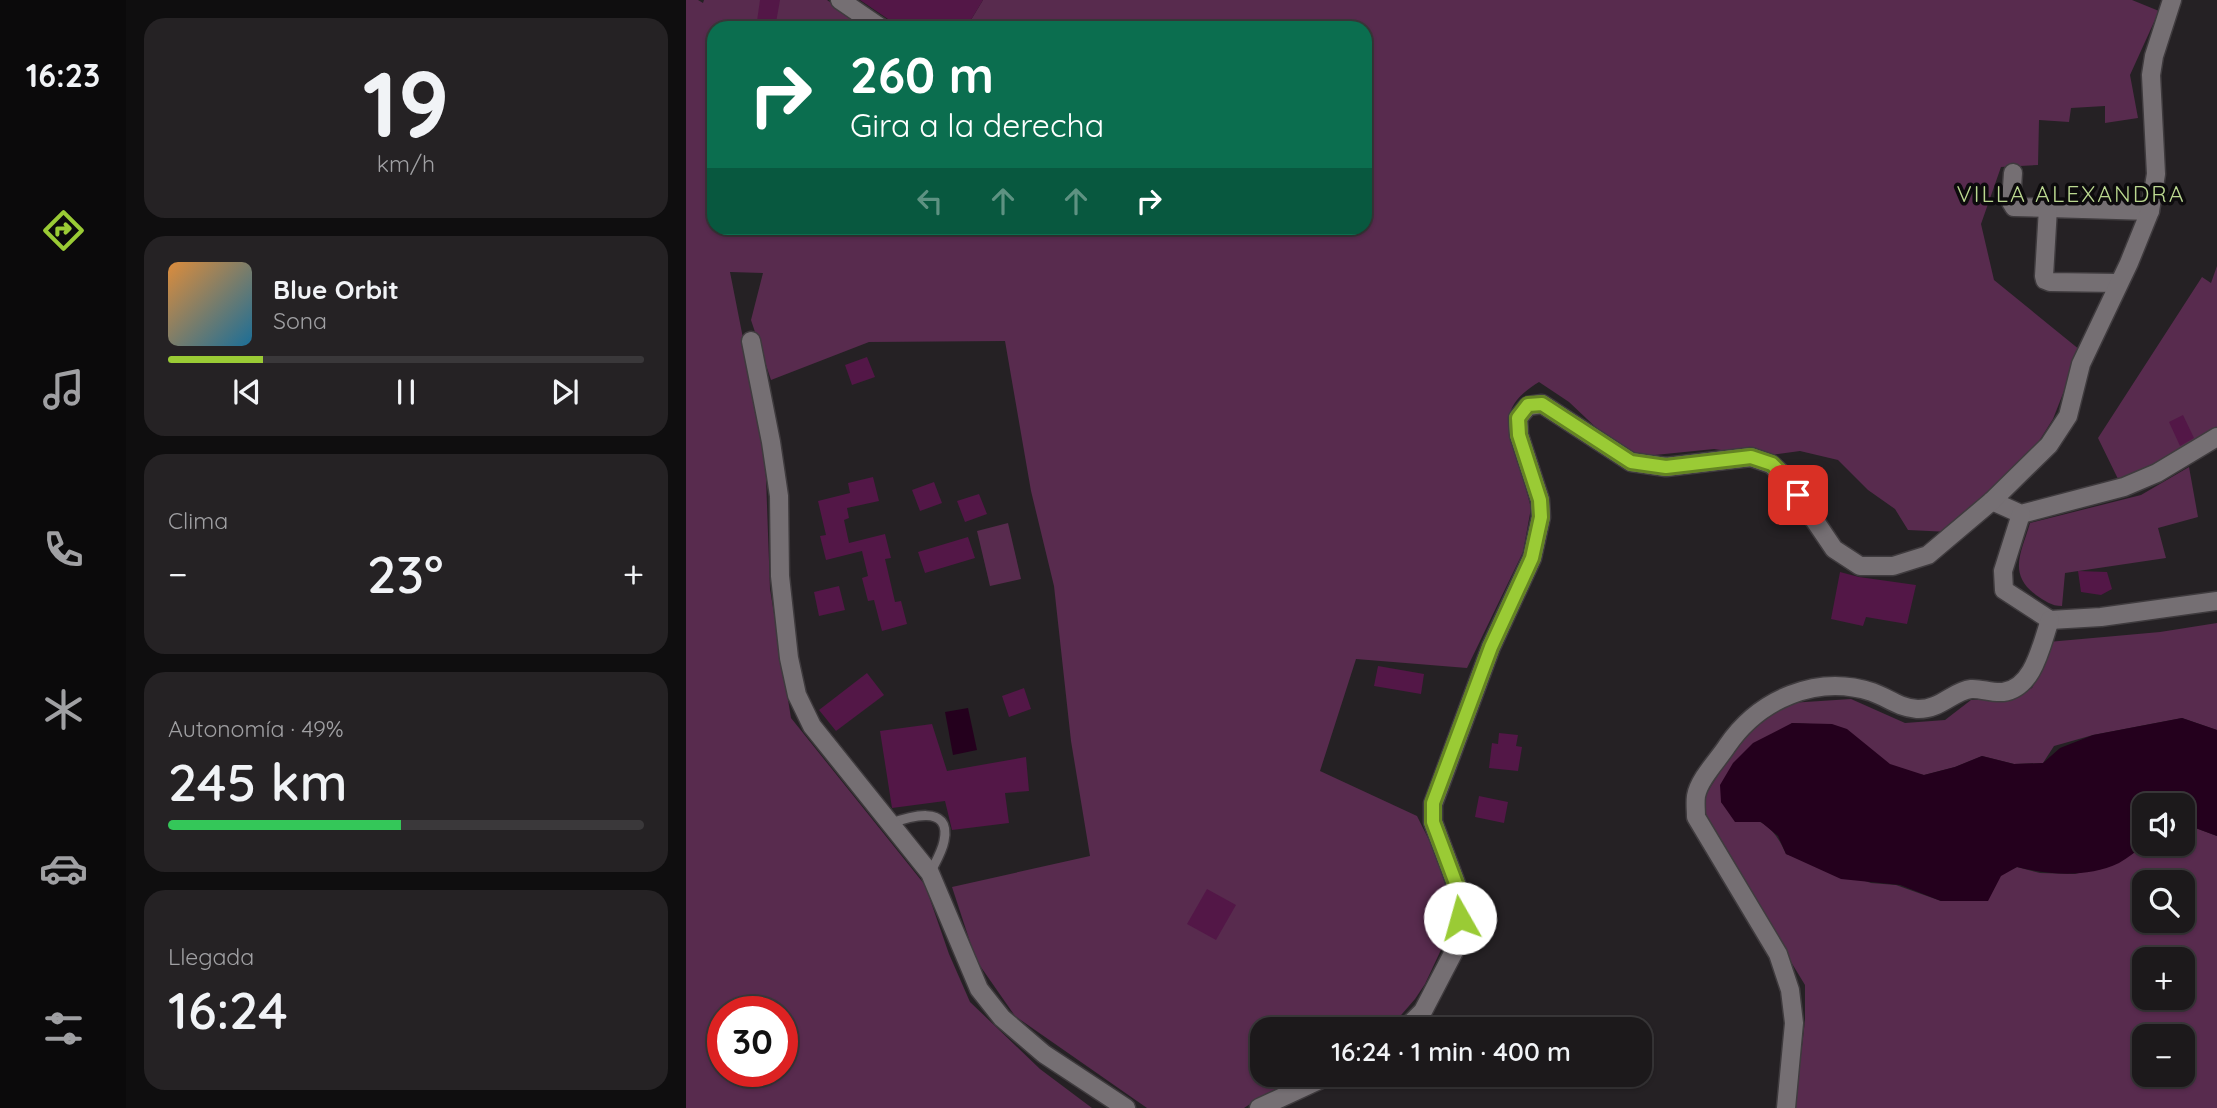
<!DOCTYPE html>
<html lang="es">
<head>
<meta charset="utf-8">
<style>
	body { margin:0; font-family:Quicksand,sans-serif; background:#252224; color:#f1f3f6; height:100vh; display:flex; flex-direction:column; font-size:26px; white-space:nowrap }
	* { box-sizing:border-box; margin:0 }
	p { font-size:23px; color:#a0a0a3 }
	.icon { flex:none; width:38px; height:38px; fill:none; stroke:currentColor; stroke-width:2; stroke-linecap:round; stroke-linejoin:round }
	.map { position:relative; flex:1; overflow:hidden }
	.drawer { display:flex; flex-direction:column; gap:18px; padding:18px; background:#0f0e0f; width:560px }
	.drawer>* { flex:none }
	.top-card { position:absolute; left:21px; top:21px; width:665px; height:214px; border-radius:21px; box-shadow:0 2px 5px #0004,0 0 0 2px #3a383a; background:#0b6e4f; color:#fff; overflow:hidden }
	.buttons { position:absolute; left:1446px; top:793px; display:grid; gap:14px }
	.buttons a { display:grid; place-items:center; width:63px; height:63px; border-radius:14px; background:#1c191b; box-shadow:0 2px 5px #0004,0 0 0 2px #3a383a; font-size:35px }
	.speed { position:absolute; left:21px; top:996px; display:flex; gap:14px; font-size:35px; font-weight:700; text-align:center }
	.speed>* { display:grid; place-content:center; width:91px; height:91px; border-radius:50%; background:#1c191b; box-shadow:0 2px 5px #0004,0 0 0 2px #3a383a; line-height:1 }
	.speed .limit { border:10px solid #d22; background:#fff; color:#111 }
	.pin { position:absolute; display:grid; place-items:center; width:60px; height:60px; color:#fff; margin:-30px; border-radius:14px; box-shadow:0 4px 10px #0006 }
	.me { position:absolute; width:77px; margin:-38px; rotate:353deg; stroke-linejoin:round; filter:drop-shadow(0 0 5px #0008) }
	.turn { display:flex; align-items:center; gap:24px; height:147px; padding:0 28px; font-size:32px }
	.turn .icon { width:91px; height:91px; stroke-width:2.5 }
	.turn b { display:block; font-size:49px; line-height:60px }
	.lanes { display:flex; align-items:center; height:66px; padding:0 28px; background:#0003; justify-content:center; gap:35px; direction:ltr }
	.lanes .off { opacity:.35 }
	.big { font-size:52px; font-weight:600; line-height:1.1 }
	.drawer .card { flex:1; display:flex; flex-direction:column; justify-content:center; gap:10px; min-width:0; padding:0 24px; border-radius:21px; background:#252224 }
	.drawer .dial { align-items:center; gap:0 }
	.dial b { font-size:91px; line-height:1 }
	.song { display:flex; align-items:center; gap:21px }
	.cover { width:84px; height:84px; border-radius:10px; background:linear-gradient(135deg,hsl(30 70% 55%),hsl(200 70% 35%)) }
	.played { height:7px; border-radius:4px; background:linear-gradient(90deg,#9acb35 20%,#3a383a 20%) }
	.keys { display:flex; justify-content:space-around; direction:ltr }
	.heat { display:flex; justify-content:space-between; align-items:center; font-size:38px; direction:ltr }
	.charge { height:10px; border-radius:5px; background:linear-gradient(90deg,#34c759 49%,#3a383a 0) }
	.trip { position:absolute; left:564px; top:1017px; width:402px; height:70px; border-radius:21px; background:#1c191b; box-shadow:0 2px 5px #0004,0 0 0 2px #3a383a; font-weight:600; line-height:70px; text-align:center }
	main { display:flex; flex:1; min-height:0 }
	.menu { display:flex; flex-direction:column; width:126px; justify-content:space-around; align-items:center; background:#0b0a0b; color:#a0a0a3 }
	.menu .icon { width:49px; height:49px }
	.menu .active { color:#9acb35 }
	.menu b { font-size:32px; color:#f1f3f6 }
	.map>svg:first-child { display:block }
	.green { fill:#582b4e; fill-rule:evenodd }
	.water { fill:#24001d }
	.building { fill:#531747 }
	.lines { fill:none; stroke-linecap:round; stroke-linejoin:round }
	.lane-casing { stroke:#3f3b3e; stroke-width:12 }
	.street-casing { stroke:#3f3b3e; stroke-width:21 }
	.lane { stroke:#756f73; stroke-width:9 }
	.street { stroke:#756f73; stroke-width:18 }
	.route-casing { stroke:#648422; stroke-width:18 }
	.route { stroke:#9acb35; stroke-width:12 }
	.labels { text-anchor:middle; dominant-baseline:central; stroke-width:7; stroke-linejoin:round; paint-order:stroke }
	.neighbourhood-label { font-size:23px; letter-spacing:2px; fill:#bbd890; stroke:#0d0b0d }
</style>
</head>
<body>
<main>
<nav class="menu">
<b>16:23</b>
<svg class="icon active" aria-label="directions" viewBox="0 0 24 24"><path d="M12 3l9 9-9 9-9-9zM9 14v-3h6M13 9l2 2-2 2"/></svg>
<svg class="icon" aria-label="music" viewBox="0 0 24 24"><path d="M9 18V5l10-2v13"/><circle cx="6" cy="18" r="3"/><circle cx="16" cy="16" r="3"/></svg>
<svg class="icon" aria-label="phone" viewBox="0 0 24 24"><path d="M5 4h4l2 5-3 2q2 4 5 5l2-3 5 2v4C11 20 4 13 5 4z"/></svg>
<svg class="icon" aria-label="climate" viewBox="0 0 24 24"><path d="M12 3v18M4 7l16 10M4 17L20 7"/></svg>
<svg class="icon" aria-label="car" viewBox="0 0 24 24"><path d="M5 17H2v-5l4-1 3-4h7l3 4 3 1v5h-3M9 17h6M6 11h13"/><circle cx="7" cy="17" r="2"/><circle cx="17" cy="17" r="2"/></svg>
<svg class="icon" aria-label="filters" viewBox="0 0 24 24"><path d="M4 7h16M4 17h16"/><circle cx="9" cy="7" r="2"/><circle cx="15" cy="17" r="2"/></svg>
</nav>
<section class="drawer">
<div class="card dial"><b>19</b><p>km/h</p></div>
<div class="card">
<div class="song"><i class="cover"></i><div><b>Blue Orbit</b><p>Sona</p></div></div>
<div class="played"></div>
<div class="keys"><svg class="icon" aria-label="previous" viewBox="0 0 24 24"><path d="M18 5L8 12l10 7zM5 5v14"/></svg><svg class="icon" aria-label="pause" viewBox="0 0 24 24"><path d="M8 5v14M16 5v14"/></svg><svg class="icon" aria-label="next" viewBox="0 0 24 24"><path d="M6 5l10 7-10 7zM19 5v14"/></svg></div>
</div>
<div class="card"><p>Clima</p>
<div class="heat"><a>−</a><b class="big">23°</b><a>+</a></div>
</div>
<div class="card"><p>Autonomía · 49%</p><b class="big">245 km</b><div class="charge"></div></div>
<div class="card"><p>Llegada</p><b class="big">16:24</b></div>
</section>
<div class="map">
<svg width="1531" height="1108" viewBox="0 0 1531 1108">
	<rect width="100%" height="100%" fill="#252124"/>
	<!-- green -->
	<g class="green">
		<path d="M0,0H12L17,3L18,0H141L179,28H28V228H679V28H280L297,0H1446L1473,11L1444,75L1452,118L1419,123V106L1385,108L1383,122L1353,120L1352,165L1315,167L1295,224L1308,280L1394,350L1367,419L1338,465L1264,532L1222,530L1209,509L1182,490L1152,460L1114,451L1076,456L1028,449L959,456L937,453L883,402L853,382C837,392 825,402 822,421L845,508L837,552L781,668L670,659L634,771L731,816L748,850L760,887L767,924L739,984L729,999L703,1029H576V1074L618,1075L578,1095L558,1108H461L329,1016L290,960L266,887L404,856L385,741L368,586L345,491L319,341L183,342L85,380L65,320L77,273L44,272L79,450L84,589L105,718L239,885L263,954L284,1002L354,1069L406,1108H0ZM37,1012H96V1071H37Z"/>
		<path d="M1531,266V427L1511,445L1433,481L1412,438L1516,277L1525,283Z"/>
		<path d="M1503,467L1512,517L1472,528L1480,558L1379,573L1376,606C1365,606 1359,601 1350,595C1321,574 1336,551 1344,523L1455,495Z"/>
		<path d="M322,523L335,579L304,586L291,531Z"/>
		<path d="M1531,623V730L1496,718L1407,735L1368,746L1357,763L1328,764L1296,756L1269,767L1238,775L1199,768L1124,724L1106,723L1035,802C1045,815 1062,814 1076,823C1088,830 1094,841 1100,854L1185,883L1210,885L1255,901L1331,867L1354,873L1389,874L1429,864L1460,844H1496V823L1531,836V1108H1109L1119,1020V985L1017,817V799L1057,735L1083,712L1104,703L1165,699L1219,723L1259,720L1285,700L1321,699L1346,688L1356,669L1362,642L1474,632ZM1458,882H1496V920H1458ZM1458,959H1496V998H1458ZM1458,1036H1496V1074H1458Z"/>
	</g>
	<!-- water -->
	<g class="water">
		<path d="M282,708L291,750L267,755L259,712Z"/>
		<path d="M1496,718L1531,730V836L1496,823V805H1458V844H1460C1451,850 1442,858 1433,863C1401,878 1364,875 1331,867L1315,876L1302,901H1255L1214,885L1155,879L1100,854L1092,836L1075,822H1049L1035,802L1034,785L1047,763L1067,743L1106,723L1146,724L1161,729L1204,764L1238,775L1269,767L1296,756L1328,764L1357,763L1374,748L1407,735Z"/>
	</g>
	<!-- building -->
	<g class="building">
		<path d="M74,0H94L89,28H70Z"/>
		<path d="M174,0H297L280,28H206L202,19Z"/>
		<path d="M181,357L189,377L166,385L159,365Z"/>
		<path d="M1497,415L1508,438L1494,446L1483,422Z"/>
		<path d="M187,477L193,501L161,508L163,518L158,520L163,543L199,534L205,558L199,559L209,602L215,601L221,624L196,631L188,600L182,601L176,578L182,576L176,551L140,560L134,536L140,535L132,501L164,493L162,483Z"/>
		<path d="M248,482L256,503L234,511L226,490Z"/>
		<path d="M293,494L301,514L279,522L271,501Z"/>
		<path d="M282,537L289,558L239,573L232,552Z"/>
		<path d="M1392,571L1421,572L1426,589L1415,595L1395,592Z"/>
		<path d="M1154,572L1173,577L1230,585L1221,624L1180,617L1177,626L1145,619Z"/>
		<path d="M153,586L159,610L133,616L128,592Z"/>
		<path d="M692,666L738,674L735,694L688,686Z"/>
		<path d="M181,673L198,695L150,731L133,710Z"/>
		<path d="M338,688L345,709L323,717L316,696Z"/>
		<path d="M246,724L261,771L340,757L343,791L319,793L323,823L266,830L259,801L206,808L194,731Z"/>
		<path d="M813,733L832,735L830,746L836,747L832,771L803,768L806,743L812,744Z"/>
		<path d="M793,796L822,802L818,823L789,817Z"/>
		<path d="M521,889L550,905L530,940L501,924Z"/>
	</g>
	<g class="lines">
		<!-- lane casing -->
		<g class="lane-casing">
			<path id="lane" d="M203,824C222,817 266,803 258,841C256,852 249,863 244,873"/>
		</g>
		<!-- street casing -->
		<g class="street-casing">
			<g id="street">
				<path d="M154,0L195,28"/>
				<path d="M1327,173L1325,202L1328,207L1464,211"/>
				<path d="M1362,208L1358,276L1359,280L1364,282L1432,283"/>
				<path d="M65,341L85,442L93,496L94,576L103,658L111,695L126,726L244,873L293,989L316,1018L358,1054L440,1108"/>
				<path d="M1306,501L1335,514L1438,487L1471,473L1531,437"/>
				<path d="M1335,514L1317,571L1318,590L1364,620L1415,617L1531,601"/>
				<path d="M719,1029L737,1011L774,940L775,897L747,822V804L805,647L846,558L855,517L854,500L833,435L832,418L842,406L856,404L945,462L980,467L1065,457L1085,464L1100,478L1148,549L1174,566H1207L1242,555L1306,501L1363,445L1382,416L1395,364L1443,263L1464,211L1470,174L1465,75L1468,56L1486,0"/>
				<path d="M573,1108L646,1074"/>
				<path d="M1100,1108L1108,1023L1104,990L1092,954L1010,817C1010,810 1009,803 1010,796C1013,779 1032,760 1041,746C1073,699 1131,674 1186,692C1203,698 1211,707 1231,709C1254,710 1267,691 1285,689C1294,688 1305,693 1317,692C1348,688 1355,645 1364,620"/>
			</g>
		</g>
		<!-- lane -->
		<use href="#lane" class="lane"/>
		<!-- street -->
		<use href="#street" class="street"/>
	</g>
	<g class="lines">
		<!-- route casing -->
		<g class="route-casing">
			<path id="route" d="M774,918L775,897L747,822V803L805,647L846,558L855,517L854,500L833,435L832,418L842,405L856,404L945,462L980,467L1065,457L1086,464L1100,478L1112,495"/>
		</g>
		<!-- route -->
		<use href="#route" class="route"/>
	</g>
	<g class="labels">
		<!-- neighbourhood labels -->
		<g class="neighbourhood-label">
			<text x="1385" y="193">VILLA ALEXANDRA</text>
		</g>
	</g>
</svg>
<div class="buttons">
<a><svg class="icon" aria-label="sound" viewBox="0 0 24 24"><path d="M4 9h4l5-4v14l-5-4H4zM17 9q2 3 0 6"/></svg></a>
<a><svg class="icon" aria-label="search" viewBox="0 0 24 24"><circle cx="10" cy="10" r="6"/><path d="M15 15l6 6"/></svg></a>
<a>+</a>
<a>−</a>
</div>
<div class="speed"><div class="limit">30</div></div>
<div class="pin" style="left:1112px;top:495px;background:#d93025"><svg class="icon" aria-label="arrive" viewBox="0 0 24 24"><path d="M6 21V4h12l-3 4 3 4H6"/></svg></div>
<svg class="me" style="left:774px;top:918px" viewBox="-20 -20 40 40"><circle r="19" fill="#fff"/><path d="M0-13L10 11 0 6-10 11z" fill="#9acb35"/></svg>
<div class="trip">16:24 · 1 min · 400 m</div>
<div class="top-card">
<div class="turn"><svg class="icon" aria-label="right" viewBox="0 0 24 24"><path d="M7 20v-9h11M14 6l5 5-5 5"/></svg><div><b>260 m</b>Gira a la derecha</div></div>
<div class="lanes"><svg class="icon off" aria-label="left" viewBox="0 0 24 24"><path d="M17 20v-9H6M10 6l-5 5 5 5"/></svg><svg class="icon off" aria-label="ahead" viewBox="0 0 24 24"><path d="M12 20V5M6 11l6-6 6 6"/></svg><svg class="icon off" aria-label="ahead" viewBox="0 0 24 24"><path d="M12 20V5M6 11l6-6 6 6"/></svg><svg class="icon" aria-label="right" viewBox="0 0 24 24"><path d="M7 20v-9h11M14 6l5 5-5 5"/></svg></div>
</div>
</div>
</main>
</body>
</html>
